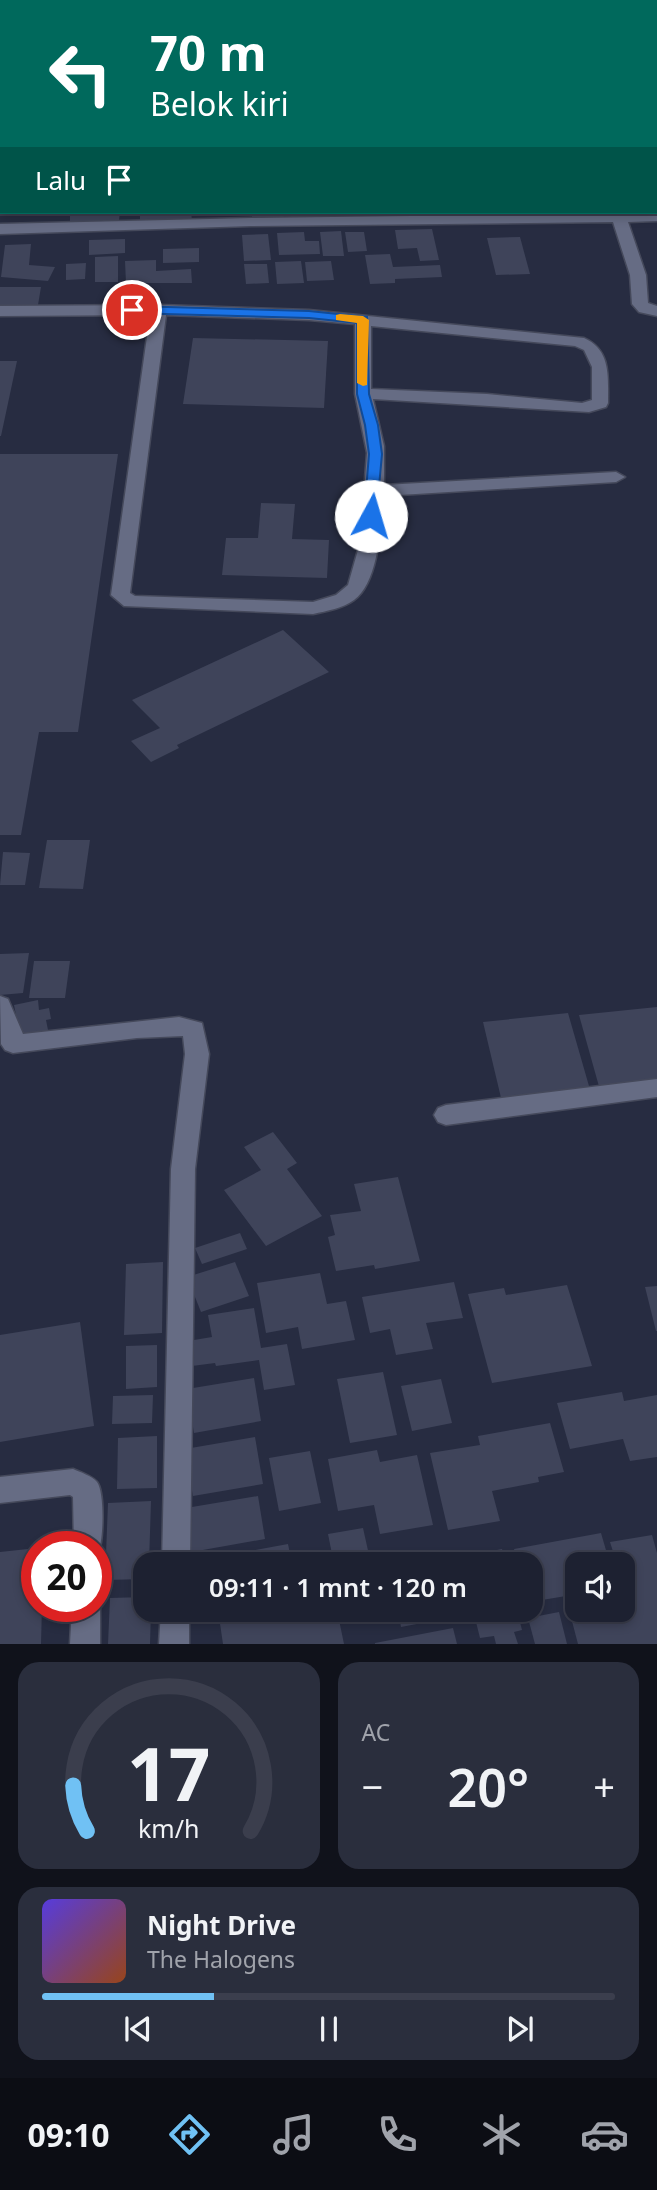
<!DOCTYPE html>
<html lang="id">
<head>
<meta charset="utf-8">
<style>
	body { margin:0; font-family:"Noto Sans",sans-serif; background:#2a2e3d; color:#f1f3f6; height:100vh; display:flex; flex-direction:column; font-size:26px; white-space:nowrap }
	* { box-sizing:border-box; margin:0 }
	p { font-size:23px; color:#a0a3ab }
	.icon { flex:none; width:38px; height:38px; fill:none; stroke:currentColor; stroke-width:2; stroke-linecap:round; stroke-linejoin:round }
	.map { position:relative; height:1644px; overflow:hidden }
	.details { display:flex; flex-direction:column; gap:18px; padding:18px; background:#10121b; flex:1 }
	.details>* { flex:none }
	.hud { position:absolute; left:0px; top:0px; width:658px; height:214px; box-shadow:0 4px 10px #0003,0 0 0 2px #3b3e4d; background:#00695c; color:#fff; overflow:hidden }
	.controls { position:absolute; left:565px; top:1552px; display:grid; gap:14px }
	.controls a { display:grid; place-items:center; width:70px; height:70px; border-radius:14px; background:#1d2131; box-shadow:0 4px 10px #0003,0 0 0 2px #3b3e4d; font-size:35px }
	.speed { position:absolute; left:21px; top:1531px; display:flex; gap:14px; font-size:35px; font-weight:700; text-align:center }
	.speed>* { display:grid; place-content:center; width:91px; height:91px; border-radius:50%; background:#1d2131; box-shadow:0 4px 10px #0003,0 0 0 2px #3b3e4d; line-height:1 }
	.speed .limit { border:10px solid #d22; background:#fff; color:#111 }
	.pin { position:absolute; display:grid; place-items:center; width:60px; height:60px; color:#fff; margin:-30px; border:4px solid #fff; border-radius:50%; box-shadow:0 2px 7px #0007 }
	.me { position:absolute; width:77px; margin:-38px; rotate:6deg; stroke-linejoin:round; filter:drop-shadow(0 0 5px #0008) }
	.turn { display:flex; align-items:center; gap:24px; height:147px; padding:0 35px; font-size:32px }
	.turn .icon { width:91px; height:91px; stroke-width:2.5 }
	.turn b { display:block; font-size:49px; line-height:60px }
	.then { display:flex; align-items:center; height:66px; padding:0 35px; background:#0003; gap:14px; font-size:26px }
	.big { font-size:52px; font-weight:600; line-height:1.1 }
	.details .tile { flex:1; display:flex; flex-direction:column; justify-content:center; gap:10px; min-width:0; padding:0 24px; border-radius:21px; background:#2a2e3d }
	.details .dial { align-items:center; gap:0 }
	.dial svg { height:182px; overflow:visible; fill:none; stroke:#3b3e4d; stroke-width:7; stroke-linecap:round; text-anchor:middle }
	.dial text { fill:#f1f3f6; stroke:none }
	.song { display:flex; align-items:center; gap:21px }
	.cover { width:84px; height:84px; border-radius:10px; background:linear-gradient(135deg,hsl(250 70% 55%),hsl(20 70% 35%)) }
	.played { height:7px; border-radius:4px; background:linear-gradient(90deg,#70c1f4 30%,#3b3e4d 30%) }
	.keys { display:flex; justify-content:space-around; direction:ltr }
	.heat { display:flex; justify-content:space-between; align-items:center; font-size:38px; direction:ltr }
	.details .tiles { flex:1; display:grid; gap:18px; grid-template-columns:1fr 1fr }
	.tile:last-child { grid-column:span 2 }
	.trip { position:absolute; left:133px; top:1552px; width:410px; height:70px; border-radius:21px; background:#1d2131; box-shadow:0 4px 10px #0003,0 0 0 2px #3b3e4d; font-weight:600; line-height:70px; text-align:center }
	.dock { display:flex; height:112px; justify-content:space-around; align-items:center; background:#0c0d14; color:#a0a3ab }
	.dock .icon { width:49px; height:49px }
	.dock .active { color:#70c1f4 }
	.dock b { font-size:32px; color:#f1f3f6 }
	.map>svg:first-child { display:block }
	.building { fill:#3f445a }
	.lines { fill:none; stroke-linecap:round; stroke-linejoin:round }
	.minor-casing { stroke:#45495b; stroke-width:3 }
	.highway-casing { stroke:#45495b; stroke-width:3 }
	.minor { fill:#666c84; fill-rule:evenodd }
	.highway { fill:#fc758b; fill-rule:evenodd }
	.route { fill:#1a73e8; stroke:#114b97; stroke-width:2 }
	.slow { fill:#f59e0b }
</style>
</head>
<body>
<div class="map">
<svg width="657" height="1644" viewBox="0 0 657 1644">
	<rect width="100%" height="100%" fill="#272c41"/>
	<!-- building -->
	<g class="building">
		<path d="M70,212H120L119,220L70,222Z"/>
		<path d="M140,212H191L192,220L140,222Z"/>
		<path d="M252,212H283L284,218L252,219Z"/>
		<path d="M293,212H342V215L294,217Z"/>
		<path d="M389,212H491V214L390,217Z"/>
		<path d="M432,229L439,260L420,261L417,248L398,249L395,230Z"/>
		<path d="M341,231L344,256H323L320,232Z"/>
		<path d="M304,232L305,241H319L320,254L279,255L277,233Z"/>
		<path d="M345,232H364L367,251L348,252Z"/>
		<path d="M268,234L271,260L244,261L242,235Z"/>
		<path d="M520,237L530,274L496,275L487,238Z"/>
		<path d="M125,239V253L89,255V240Z"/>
		<path d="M31,244L29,265L55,267L48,281L1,277L5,245Z"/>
		<path d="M199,248V262L163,263V249Z"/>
		<path d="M390,254L393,267L440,265L442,277L395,279V283L370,284L365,255Z"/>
		<path d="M118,256V282H95V257Z"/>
		<path d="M156,260V271L191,269L192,283H126L125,261Z"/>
		<path d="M301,261L304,283L277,284L275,262Z"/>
		<path d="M331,261L334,280L307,281L305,262Z"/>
		<path d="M86,263L85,279L66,280V264Z"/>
		<path d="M244,264H267L269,283L246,284Z"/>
		<path d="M0,287H41L38,305H0Z"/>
		<path d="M193,338L328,341L324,408L183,404Z"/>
		<path d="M0,361H17L1,436H0Z"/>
		<path d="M0,454H118L78,732H39L21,835H0Z"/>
		<path d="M261,503L295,504L292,539L329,540L327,578L222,575L226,538H258Z"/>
		<path d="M283,630L329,672L177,745L179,748L151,762L131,741L160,728L132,700Z"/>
		<path d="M47,840H90L83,889L39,888Z"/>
		<path d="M3,852L30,853L25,885H0Z"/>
		<path d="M29,953L23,993L0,995V954Z"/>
		<path d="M34,961H70L65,998H29Z"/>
		<path d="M38,1000L39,1010L49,1008L51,1019L46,1020L49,1035L21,1040L14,1005Z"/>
		<path d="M657,1007V1084L600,1090L579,1015Z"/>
		<path d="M568,1013L591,1093L502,1102L483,1022Z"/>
		<path d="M273,1132L297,1163L287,1169L322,1216L266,1246L224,1190L261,1170L244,1147Z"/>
		<path d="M398,1177L420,1261L375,1269L374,1265L336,1271L328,1237L335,1235L330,1215L361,1211L354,1184Z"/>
		<path d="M240,1233L247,1249L202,1264L195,1248Z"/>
		<path d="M163,1262L162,1333L124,1335L126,1264Z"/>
		<path d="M235,1262L249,1296L201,1312L187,1277Z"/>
		<path d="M320,1273L327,1304L346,1301L355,1340L302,1349L298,1327L266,1333L257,1283Z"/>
		<path d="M454,1282L463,1318L426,1323L433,1349L396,1355L390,1329L370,1333L362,1297Z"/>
		<path d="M567,1285L592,1366L492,1383L468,1294L504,1288L506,1295Z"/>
		<path d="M657,1286V1331H656L645,1287Z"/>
		<path d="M254,1308L261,1348L287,1344L295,1385L264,1390L259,1360L216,1366L215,1363L192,1366L188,1341L212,1337L208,1315Z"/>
		<path d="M80,1322L94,1426L0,1442V1335Z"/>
		<path d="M157,1345V1387L126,1389V1346Z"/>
		<path d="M383,1372L397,1435L350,1443L337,1379Z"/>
		<path d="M254,1378L261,1421L194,1433L187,1389Z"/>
		<path d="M441,1379L452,1423L412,1431L401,1386Z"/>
		<path d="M622,1392L624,1401L657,1395V1457L630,1461L623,1439L570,1449L557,1403Z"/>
		<path d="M153,1395L152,1423L112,1424L113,1396Z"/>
		<path d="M550,1423L564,1472L538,1477L539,1482L492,1491L500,1521L448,1530L430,1453L480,1445L478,1436Z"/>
		<path d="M157,1436V1488L117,1489L118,1438Z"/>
		<path d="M255,1437L263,1484L193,1496L185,1449Z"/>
		<path d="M377,1450L380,1462L417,1455L433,1525L380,1534L374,1505L338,1511L328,1459Z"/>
		<path d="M310,1451L321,1503L279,1511L269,1458Z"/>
		<path d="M258,1496L265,1539L186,1553L180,1509Z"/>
		<path d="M151,1501L149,1564H145V1579L105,1580L108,1503Z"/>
		<path d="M363,1528L371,1564H334L328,1534Z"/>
		<path d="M601,1533L610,1564H578V1594L530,1602V1564H518L514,1549Z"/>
		<path d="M652,1535L657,1553V1644H578L568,1606L578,1604V1610H623V1595H625L623,1564H617L610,1542Z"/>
		<path d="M288,1544L292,1564H183V1563Z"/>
		<path d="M37,1548V1606H42L41,1644H0V1552Z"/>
		<path d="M502,1549L506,1564H463L461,1557Z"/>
		<path d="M145,1597V1610H151L150,1644H108L110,1598Z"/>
		<path d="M218,1610H337L344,1644H223Z"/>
		<path d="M343,1610H379V1611L344,1618Z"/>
		<path d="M398,1610H463L464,1615L401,1627Z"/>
		<path d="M473,1610H517L522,1630L514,1632L518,1644H496L494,1636L480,1638Z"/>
		<path d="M559,1612L567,1644H535L528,1618Z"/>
		<path d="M453,1628L457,1644H375V1643Z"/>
	</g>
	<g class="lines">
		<!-- minor casing -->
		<g class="minor-casing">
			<g id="minor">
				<path d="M173,0H185L186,2H174Z"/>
				<path d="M502,0H514L515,2H503Z"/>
				<rect x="0" y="98" width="2" height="8"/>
				<path d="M657,213V221L628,222L646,275L648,303L657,306V316L639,312L632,304L630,275L613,222L251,226L0,234V224L251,218Z"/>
				<path d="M159,305L309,310L584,338C611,350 608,376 608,403L606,407L589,412L373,399L384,446V485L616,472L625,477L616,482L383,496C381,524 379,582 354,600C343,608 327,611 313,614L124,606L111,595L150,315L0,316V306ZM166,315L309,320L355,324V394L367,453L360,543L348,585L336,595L313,602L135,596L130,593ZM371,326L575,346L584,350L592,367V400L582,403L487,394L371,389Z"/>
				<path d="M0,996L8,999L23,1034L179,1017L202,1023L209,1054L195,1169L190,1564H162L171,1169L185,1054L183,1036L137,1038L13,1053L5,1050L1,1044Z"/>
				<path d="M657,1079V1097L446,1125L438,1122L434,1115L438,1108L446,1105Z"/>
				<path d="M73,1469C80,1472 92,1476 97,1482C105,1492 104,1548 96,1557V1547H74L73,1497L70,1495L0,1503V1477Z"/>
				<path d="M96,1596L100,1606V1644H70L72,1606H96Z"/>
				<path d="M161,1610H189V1644H159Z"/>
			</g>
		</g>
		<!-- highway casing -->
		<g class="highway-casing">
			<g id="highway">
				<path d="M20,0H32L19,2Z"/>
				<path d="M2,25V35L0,36V26Z"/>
			</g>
		</g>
		<!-- minor -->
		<use href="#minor" class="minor"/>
		<!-- highway -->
		<use href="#highway" class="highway"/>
	</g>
	<!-- route -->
	<path class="route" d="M132,306L309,311L367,317L369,394L378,425L382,454L376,519H366L364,516L369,454L365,425L357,394V323L309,318L128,313L126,310Z"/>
	<!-- slow -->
	<path class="slow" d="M340,314L363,316L369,320L367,385L363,386L357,383V323L336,320V315Z"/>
</svg>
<div class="controls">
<a><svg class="icon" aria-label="sound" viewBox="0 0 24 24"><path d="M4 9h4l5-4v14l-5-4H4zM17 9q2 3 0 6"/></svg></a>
</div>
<div class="speed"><div class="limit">20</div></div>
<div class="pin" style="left:132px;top:310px;background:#d93025"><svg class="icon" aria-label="arrive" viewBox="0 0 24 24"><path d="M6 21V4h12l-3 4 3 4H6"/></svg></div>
<svg class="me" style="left:371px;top:516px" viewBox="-20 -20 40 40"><circle r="19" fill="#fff"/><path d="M0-13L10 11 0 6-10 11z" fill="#1a73e8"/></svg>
<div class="trip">09:11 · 1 mnt · 120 m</div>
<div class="hud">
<div class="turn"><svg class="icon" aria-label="left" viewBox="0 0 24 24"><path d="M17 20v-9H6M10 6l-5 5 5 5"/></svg><div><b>70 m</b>Belok kiri</div></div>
<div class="then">Lalu<svg class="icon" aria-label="arrive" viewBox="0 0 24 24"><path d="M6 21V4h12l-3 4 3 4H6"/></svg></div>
</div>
</div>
<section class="details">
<div class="tiles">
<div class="tile dial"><svg viewBox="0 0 100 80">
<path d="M14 69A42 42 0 1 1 86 69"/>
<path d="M14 69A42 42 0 0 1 8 49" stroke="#70c1f4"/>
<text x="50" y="56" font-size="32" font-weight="700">17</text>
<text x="50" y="72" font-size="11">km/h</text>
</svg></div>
<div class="tile"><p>AC</p>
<div class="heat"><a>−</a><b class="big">20°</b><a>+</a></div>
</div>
<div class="tile">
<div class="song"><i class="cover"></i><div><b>Night Drive</b><p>The Halogens</p></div></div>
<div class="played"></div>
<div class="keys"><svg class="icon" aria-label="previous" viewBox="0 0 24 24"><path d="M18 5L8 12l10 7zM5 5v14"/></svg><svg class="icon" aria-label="pause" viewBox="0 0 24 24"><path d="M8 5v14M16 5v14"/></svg><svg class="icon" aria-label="next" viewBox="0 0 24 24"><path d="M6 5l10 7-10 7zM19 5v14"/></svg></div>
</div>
</div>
</section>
<nav class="dock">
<b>09:10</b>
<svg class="icon active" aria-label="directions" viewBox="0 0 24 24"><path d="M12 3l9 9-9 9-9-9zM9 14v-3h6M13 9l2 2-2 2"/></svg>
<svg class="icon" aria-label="music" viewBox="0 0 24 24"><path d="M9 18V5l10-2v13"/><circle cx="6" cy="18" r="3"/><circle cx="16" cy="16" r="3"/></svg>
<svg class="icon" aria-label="phone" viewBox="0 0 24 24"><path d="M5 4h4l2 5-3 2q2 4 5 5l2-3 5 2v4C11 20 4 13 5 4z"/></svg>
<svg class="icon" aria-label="climate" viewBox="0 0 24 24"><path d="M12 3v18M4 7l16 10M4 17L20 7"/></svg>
<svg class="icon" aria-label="car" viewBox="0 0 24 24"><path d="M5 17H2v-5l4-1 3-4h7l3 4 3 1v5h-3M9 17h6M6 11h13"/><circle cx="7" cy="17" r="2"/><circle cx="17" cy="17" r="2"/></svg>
</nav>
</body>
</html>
